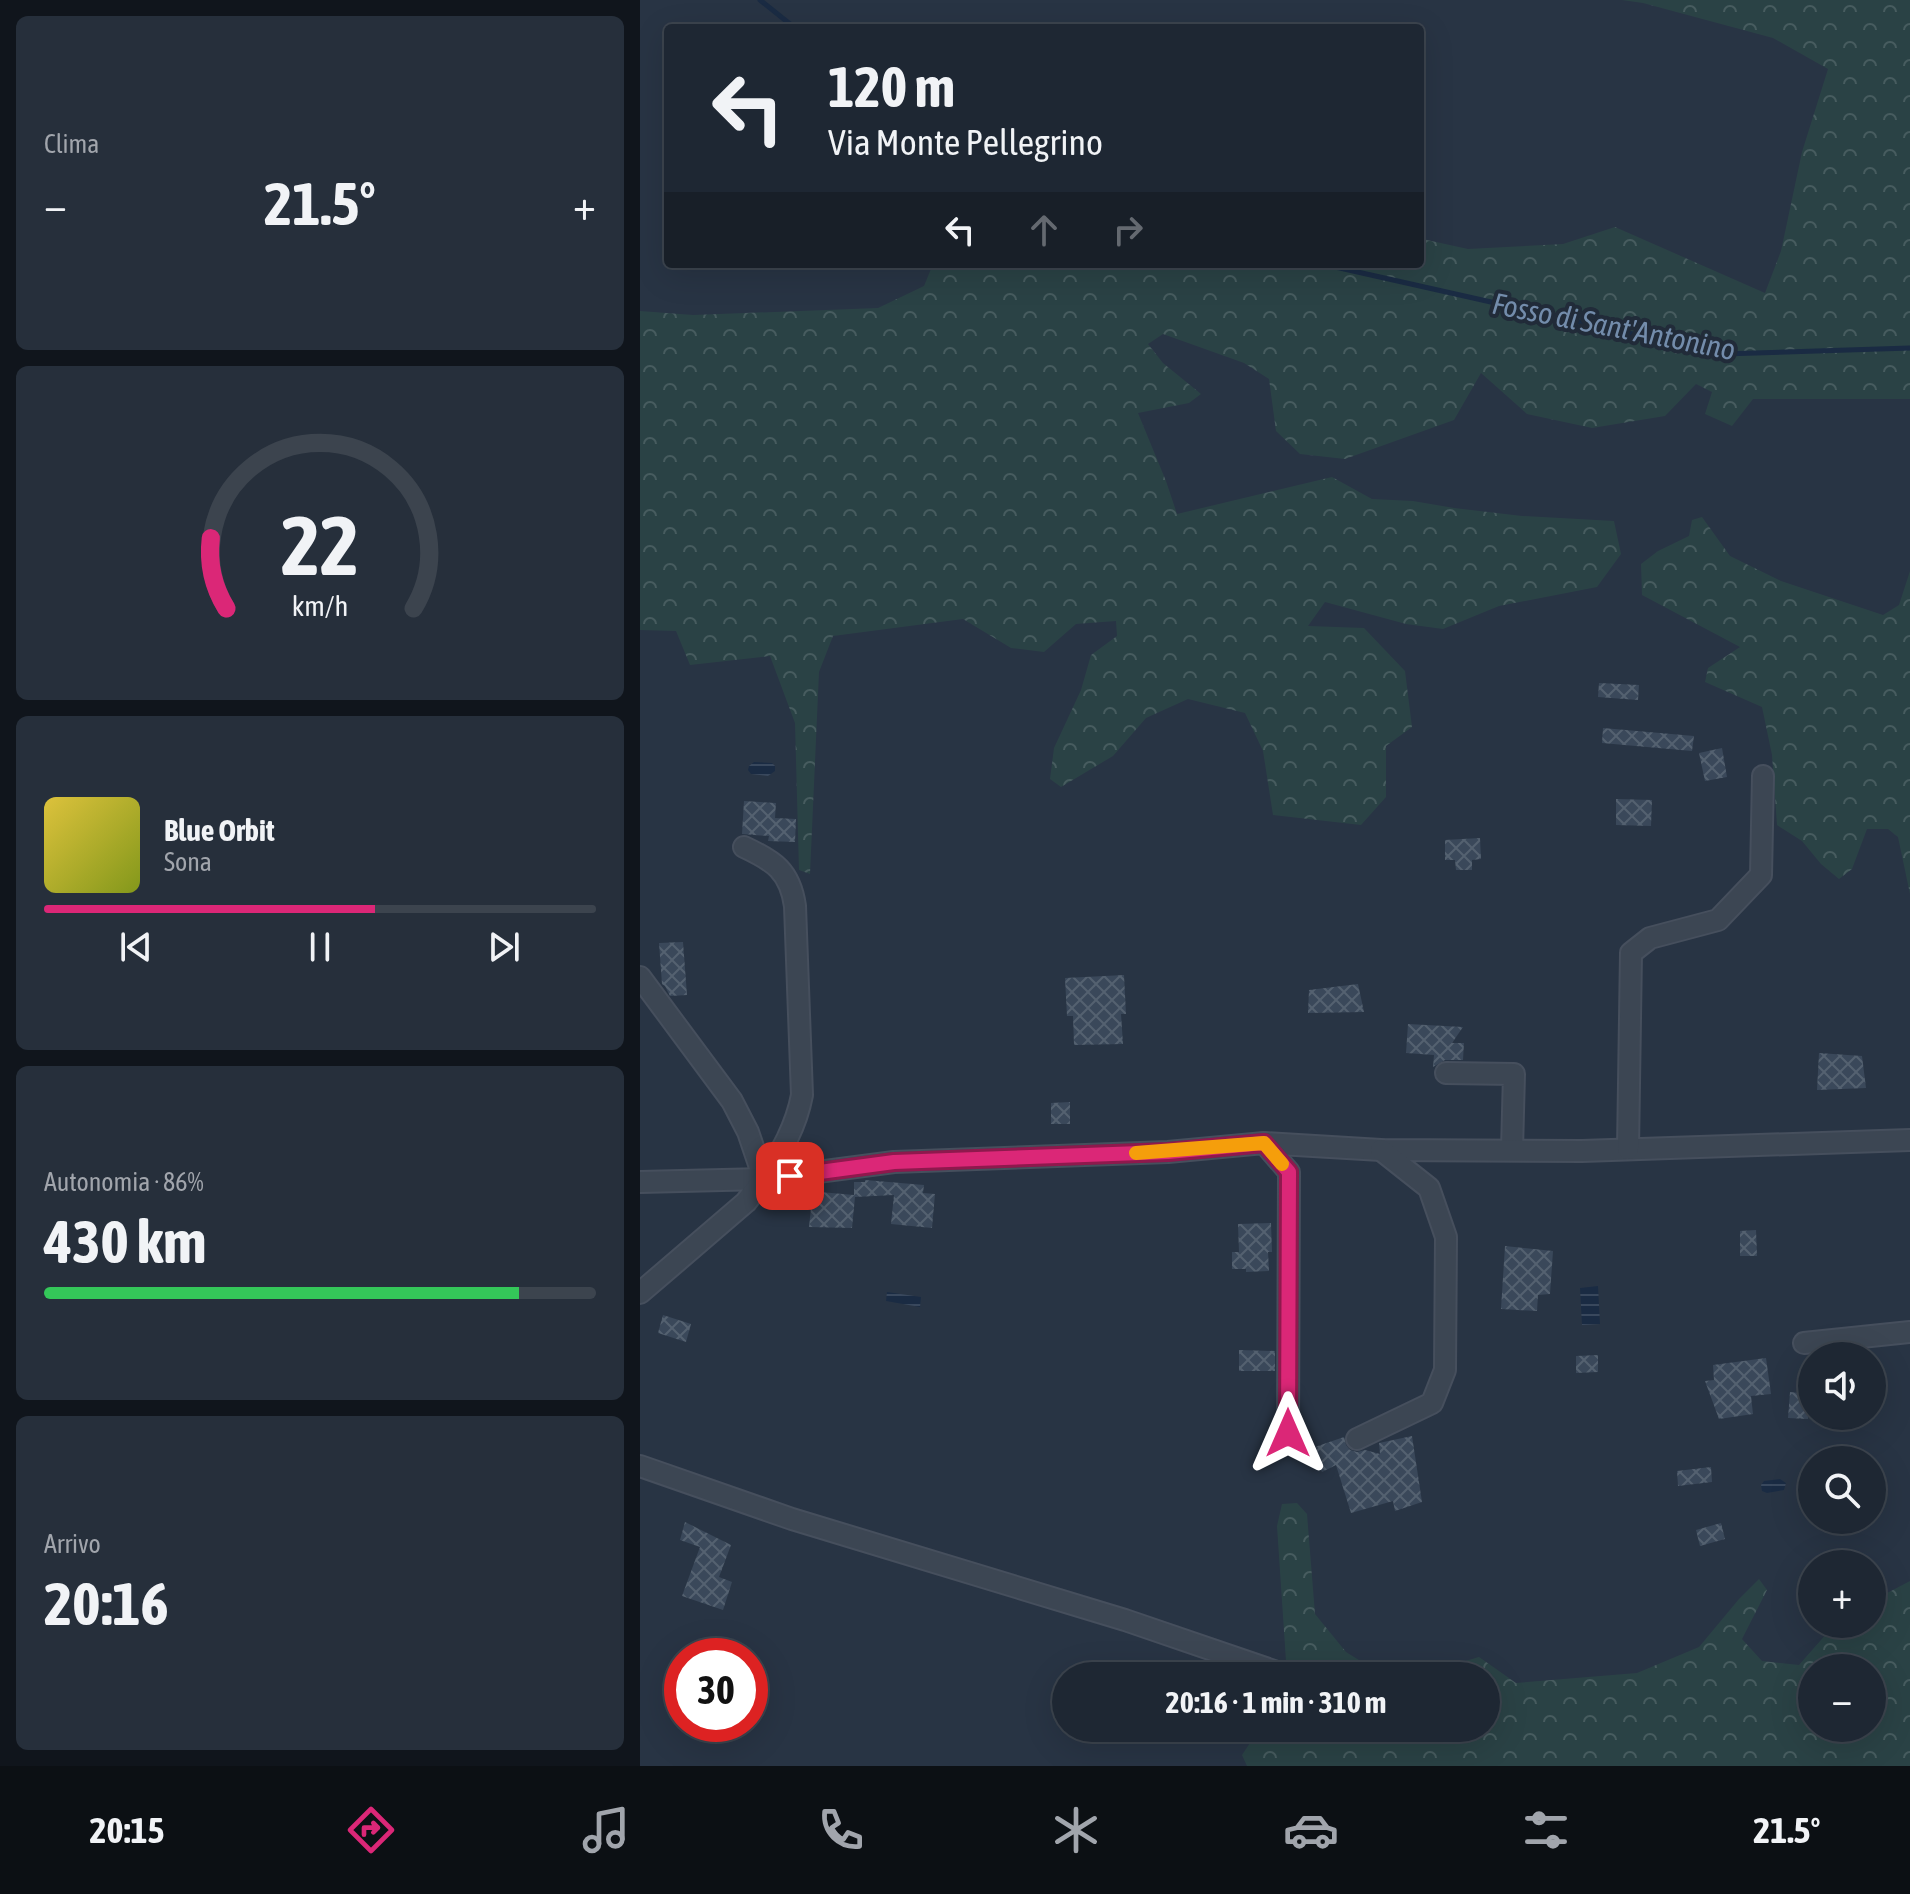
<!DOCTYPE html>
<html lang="it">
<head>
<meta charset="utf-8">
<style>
	body { margin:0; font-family:"Asap Condensed",sans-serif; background:#262f3b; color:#f1f3f6; height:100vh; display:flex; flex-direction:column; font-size:30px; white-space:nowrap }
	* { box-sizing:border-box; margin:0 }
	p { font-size:26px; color:#a1a5ac }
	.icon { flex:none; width:44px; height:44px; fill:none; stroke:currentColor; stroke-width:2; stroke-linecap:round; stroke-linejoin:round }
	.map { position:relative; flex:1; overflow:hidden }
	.details { display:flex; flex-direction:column; gap:16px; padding:16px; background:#10151c; width:640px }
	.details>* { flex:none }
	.banner { position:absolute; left:24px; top:24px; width:760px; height:244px; border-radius:8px; box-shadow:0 8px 32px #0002,0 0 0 2px #3c444e; background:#1e2733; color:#f1f3f6; overflow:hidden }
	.tools { position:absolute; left:1158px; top:1342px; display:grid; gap:16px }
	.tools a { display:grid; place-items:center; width:88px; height:88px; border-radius:50%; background:#1e2733; box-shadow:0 8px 32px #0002,0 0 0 2px #3c444e; font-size:40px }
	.speed { position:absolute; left:24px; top:1638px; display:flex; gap:16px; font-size:40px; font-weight:700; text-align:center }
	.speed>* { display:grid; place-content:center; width:104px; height:104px; border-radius:50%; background:#1e2733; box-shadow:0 8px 32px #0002,0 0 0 2px #3c444e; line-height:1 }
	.speed .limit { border:12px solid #d22; background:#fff; color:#111 }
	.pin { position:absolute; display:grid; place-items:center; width:68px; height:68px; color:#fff; margin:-34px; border-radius:16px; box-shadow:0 4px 12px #0006 }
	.me { position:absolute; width:88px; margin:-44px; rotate:0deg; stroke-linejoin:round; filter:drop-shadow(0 0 6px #0008) }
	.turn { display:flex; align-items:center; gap:28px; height:168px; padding:0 32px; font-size:36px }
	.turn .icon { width:104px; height:104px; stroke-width:2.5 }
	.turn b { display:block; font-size:56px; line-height:68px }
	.lanes { display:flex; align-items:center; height:76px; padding:0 32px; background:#0003; justify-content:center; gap:40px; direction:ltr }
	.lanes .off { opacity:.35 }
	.big { font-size:60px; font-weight:700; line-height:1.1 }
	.details .card { flex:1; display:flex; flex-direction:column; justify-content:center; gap:12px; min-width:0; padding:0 28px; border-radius:12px; background:#262f3b }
	.details .dial { align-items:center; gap:0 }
	.dial svg { height:208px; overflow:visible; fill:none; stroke:#3c444e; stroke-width:7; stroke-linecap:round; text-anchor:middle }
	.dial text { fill:#f1f3f6; stroke:none }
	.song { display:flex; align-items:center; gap:24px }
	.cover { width:96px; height:96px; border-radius:12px; background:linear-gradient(135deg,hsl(50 70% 55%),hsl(70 70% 35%)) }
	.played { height:8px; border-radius:4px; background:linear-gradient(90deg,#db2777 60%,#3c444e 60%) }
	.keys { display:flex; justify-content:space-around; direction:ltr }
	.heat { display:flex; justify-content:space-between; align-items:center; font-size:44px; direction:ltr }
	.charge { height:12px; border-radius:6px; background:linear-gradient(90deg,#34c759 86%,#3c444e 0) }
	.trip { position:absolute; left:412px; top:1662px; width:448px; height:80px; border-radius:40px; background:#1e2733; box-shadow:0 8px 32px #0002,0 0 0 2px #3c444e; font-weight:700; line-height:80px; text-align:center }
	.dock { display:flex; height:128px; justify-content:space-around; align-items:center; background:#0c1014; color:#a1a5ac }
	.dock .icon { width:56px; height:56px }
	.dock .active { color:#db2777 }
	.dock b { font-size:36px; color:#f1f3f6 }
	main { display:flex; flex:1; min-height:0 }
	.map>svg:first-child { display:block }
	.forest { fill:url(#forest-crowns); fill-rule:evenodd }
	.water { fill:url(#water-rules) }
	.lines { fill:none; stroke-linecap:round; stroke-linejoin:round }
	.stream { stroke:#1a2b43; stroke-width:5 }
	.building { fill:url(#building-cross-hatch) }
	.minor-casing { stroke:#464f5d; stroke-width:24 }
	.minor { stroke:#3c4653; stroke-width:20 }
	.route-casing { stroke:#8e194d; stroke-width:20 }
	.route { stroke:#db2777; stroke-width:14 }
	.slow { stroke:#f59e0b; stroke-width:14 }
	.labels { text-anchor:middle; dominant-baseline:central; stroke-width:8; stroke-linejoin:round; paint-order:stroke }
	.water-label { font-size:30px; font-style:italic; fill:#738cab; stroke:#212b39 }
</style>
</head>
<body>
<main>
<section class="details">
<div class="card"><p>Clima</p>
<div class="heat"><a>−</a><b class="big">21.5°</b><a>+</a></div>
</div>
<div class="card dial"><svg viewBox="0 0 100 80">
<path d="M14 69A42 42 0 1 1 86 69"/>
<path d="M14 69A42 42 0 0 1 8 42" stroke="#db2777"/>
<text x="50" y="56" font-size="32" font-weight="700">22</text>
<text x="50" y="72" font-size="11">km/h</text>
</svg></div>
<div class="card">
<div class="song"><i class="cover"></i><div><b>Blue Orbit</b><p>Sona</p></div></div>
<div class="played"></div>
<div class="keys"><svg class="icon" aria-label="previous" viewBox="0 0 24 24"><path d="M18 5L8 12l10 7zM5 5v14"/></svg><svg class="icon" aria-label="pause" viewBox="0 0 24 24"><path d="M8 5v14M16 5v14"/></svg><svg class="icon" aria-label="next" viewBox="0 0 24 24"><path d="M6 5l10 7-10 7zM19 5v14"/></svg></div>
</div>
<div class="card"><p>Autonomia · 86%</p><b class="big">430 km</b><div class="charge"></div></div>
<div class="card"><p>Arrivo</p><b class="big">20:16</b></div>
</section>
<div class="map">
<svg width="1270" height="1766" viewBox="0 0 1270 1766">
	<defs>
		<pattern id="forest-crowns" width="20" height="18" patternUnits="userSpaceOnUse" patternTransform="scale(2)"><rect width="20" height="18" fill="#2a4245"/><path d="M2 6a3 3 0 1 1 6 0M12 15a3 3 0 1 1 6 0" fill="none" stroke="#475c5f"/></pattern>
		<pattern id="water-rules" width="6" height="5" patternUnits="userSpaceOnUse" patternTransform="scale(2)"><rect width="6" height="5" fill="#1a2b43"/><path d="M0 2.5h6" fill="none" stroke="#39485d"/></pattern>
		<pattern id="building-cross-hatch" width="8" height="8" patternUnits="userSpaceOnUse" patternTransform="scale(2)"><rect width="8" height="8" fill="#3a485a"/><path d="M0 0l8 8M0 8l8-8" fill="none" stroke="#546170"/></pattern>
	</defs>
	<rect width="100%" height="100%" fill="#283444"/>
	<!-- forest -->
	<g class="forest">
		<path d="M982,0H1270V399H1113L1092,426L1065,414L1072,392L1056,384L1025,416L952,428L887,414L841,373L814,420L705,459L660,454L636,431L629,379L604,363L523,334L508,344L523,363L561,394L549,403L498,413L526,481L537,514L692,477L732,499L773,501L814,508L882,516L974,521L981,554L957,587L859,606L803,629L766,624L685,602L668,626L724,628L765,671L772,727L746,746V797L721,825L633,815L623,751L605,713L548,699L506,718L473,756L421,787L410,779L414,748L441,690L451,655L477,636L476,621L436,624L404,652L371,648L323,619L193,636L179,672L170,874L159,870L155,723L130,656L50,665L36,631L0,630V311L53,315L238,308L284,286L293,264H780V235L787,240L828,249L923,244L975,227L1125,293L1141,251L1162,152L1188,69L1133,38L1003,3Z"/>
		<path d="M1062,517L1090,556L1141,581L1243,615L1259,605L1270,571V894L1258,837L1248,829H1227L1212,869L1199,879L1181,864L1162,841L1137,825L1132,755L1122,707L1065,682L1068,668L1100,647L1002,595L1001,564L1018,551L1049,536L1052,520Z"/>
		<path d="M657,1503L667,1514L675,1614L706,1652L730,1667L763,1676H647L637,1526L642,1504Z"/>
		<path d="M1119,1579L1127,1590L1102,1639L1122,1661L1159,1665L1195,1624H1232V1601L1270,1581V1766H607L602,1755L618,1731L626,1728H846V1676H774L839,1657L876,1683L997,1673L1059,1647L1099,1599ZM1232,1668V1728H1172V1668Z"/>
	</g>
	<!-- water -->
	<g class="water">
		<path d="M114,762L132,763L135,766V771L128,776L111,774L108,770L109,766Z"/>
		<path d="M958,1286L960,1324L942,1325L940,1288Z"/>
		<path d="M247,1292L281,1297L280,1307L246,1301Z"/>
		<path d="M1140,1479L1146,1483L1144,1490L1127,1493L1122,1491L1121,1485L1124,1481Z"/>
	</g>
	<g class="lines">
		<!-- stream -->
		<g class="stream">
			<path d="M120,0L155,28"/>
			<path d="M682,264L1082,354L1270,348"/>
		</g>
	</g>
	<!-- building -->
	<g class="building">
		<path d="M959,683L999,685L998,700L958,697Z"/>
		<path d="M963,728L1054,736L1052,751L962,743Z"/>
		<path d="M1082,748L1087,777L1065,781L1059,753Z"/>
		<path d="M976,799L1012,800L1011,826L976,825Z"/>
		<path d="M104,801L136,803L135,818L156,819L155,842L128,841L129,836L102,834Z"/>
		<path d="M840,838L841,859L832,860V870H816L815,860H805V840Z"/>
		<path d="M43,942L47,995L30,996L25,986L22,984L19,943Z"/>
		<path d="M484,975L486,1014H481L483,1044L434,1045L433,1016H427L425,978Z"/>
		<path d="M718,984L724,1012L668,1013L669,990Z"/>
		<path d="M768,1024L823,1027L812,1043H824L823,1060H805L793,1067L794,1055L766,1053Z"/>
		<path d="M1179,1053L1222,1056L1226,1088L1177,1090Z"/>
		<path d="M430,1102V1124H411V1103Z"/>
		<path d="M225,1180L284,1185L283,1193L295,1194L292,1228L251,1224L254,1195L215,1197L212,1228L169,1227L171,1208H168L169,1191L214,1195V1182H225Z"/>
		<path d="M631,1223L632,1252H628L629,1271L606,1272V1269H592V1252H599L598,1224Z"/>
		<path d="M1116,1230L1117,1256H1100V1231Z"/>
		<path d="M865,1246L913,1251L910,1294L898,1295L897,1311L861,1309Z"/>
		<path d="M23,1315L51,1324L46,1342L18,1333Z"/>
		<path d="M599,1350L635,1351V1371H599Z"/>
		<path d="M958,1355V1372L936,1373V1356Z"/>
		<path d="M1126,1358L1131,1394L1111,1396L1113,1414L1079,1419L1065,1381L1074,1380L1073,1365Z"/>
		<path d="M1150,1392L1170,1394L1168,1419L1148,1418Z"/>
		<path d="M772,1436L782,1502L755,1511L753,1501L711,1513L696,1465L682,1472L669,1449L704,1437L706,1445L710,1450L717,1452L725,1450L740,1454L739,1443Z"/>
		<path d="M1071,1467L1072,1482L1038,1486L1037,1471Z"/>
		<path d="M45,1522L91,1545L79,1577L92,1582L83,1610L42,1596L60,1547L40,1540Z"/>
		<path d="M1081,1523L1085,1539L1060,1546L1056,1530Z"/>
	</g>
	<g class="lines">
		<!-- minor casing -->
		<g class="minor-casing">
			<g id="minor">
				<path d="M104,847C134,861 150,871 155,906L162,1095C156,1127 141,1152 124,1179"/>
				<path d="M0,977L92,1101L108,1132L124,1179"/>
				<path d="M806,1073L874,1074L872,1150"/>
				<path d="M624,1143L741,1150L942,1151L1270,1140"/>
				<path d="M988,1149L991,953L1010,938L1078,920L1121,875L1123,776"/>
				<path d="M0,1182L124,1179"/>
				<path d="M0,1293L106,1202L124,1179L254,1162L528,1152L624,1143L649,1172L648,1433"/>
				<path d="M1164,1343L1270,1332"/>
				<path d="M717,1439L792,1403L805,1370L806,1237L789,1188L741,1150"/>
				<path d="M0,1466L152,1519L485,1620L643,1674"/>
			</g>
		</g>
		<!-- minor -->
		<use href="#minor" class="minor"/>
	</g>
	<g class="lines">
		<!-- route casing -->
		<g class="route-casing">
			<path id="route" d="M150,1176L254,1162L528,1152L624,1143L649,1172L648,1433"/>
		</g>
		<!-- route -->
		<use href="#route" class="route"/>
		<!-- slow -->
		<path class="slow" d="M496,1153L624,1143L642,1164"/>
	</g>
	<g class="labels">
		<!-- water labels -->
		<g class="water-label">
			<text transform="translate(974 326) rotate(11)">Fosso di Sant'Antonino</text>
		</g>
	</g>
</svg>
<div class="tools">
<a><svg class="icon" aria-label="sound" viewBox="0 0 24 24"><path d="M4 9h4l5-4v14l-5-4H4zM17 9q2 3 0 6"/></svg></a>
<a><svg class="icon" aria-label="search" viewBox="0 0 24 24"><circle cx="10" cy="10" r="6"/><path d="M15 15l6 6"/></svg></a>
<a>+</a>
<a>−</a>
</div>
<div class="speed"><div class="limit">30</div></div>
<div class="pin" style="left:150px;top:1176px;background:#d93025"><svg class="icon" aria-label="arrive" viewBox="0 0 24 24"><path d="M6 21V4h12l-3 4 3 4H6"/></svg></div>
<svg class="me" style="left:648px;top:1433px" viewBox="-20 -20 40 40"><path d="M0-17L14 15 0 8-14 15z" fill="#db2777" stroke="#fff" stroke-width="4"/></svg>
<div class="trip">20:16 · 1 min · 310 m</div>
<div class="banner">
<div class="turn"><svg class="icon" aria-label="left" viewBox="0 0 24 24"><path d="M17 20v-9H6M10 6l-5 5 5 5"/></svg><div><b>120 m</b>Via Monte Pellegrino</div></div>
<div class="lanes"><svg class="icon" aria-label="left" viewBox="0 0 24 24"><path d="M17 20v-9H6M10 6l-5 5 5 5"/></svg><svg class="icon off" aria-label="ahead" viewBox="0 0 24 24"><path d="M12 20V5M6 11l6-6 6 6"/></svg><svg class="icon off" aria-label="right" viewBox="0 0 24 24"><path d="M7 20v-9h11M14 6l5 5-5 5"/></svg></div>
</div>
</div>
</main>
<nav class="dock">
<b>20:15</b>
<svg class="icon active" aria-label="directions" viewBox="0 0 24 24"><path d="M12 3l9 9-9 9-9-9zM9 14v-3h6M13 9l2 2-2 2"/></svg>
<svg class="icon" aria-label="music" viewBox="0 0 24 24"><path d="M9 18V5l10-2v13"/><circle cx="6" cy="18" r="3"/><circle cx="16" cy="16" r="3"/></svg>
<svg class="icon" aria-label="phone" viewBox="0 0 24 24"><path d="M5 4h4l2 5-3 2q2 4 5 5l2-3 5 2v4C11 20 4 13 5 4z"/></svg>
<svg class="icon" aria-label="climate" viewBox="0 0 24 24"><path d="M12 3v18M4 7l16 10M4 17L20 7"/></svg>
<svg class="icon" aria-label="car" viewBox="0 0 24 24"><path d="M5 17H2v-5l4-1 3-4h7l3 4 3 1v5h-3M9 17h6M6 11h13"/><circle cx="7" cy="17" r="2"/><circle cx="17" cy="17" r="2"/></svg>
<svg class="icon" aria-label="filters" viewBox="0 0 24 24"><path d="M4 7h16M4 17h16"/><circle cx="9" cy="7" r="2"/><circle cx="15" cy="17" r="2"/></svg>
<b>21.5°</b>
</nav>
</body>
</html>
